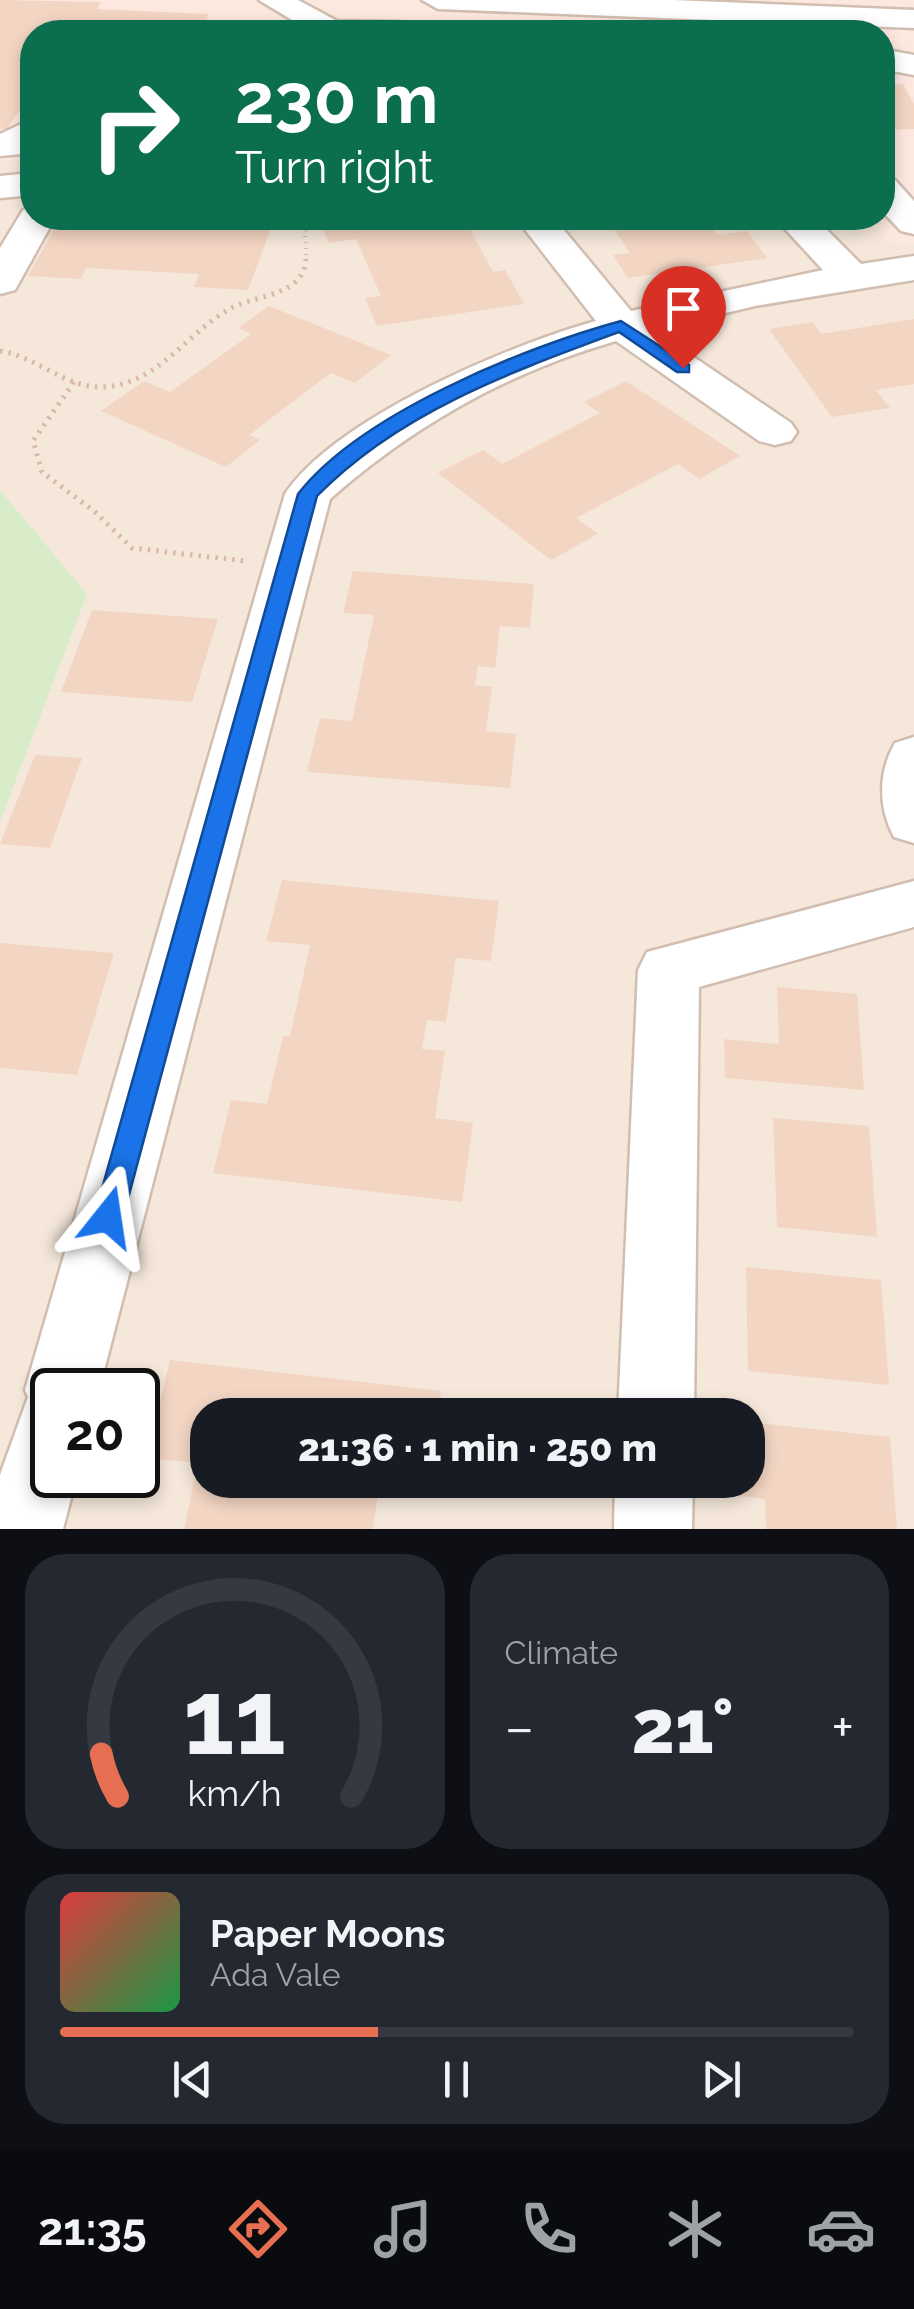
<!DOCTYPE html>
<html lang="en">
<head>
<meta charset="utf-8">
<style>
	body { margin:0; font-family:Raleway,sans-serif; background:#242831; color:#f1f3f6; height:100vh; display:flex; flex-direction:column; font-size:38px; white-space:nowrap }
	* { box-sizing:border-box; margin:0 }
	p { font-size:32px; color:#9ea1a6 }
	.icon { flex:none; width:55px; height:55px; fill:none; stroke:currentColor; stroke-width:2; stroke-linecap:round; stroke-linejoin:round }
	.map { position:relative; height:1529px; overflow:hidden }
	.details { display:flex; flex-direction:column; gap:25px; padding:25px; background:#0d0f14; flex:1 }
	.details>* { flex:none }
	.top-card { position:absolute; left:20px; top:20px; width:875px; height:210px; border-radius:40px; box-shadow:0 5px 15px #0003; background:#0b6e4f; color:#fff; overflow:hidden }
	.speed { position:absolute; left:30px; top:1368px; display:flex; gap:20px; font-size:50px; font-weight:700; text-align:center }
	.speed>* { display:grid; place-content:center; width:130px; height:130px; border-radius:50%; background:#171b24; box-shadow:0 5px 15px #0003; line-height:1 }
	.speed .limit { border:5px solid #111; border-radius:15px; background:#fff; color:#111 }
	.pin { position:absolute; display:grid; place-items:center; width:85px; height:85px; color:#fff; margin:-102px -42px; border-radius:50% 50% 50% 0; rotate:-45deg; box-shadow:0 0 10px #0007 }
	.pin .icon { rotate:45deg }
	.me { position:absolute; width:110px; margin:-55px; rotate:15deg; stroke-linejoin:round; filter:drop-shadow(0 0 8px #0008) }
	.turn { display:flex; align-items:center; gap:35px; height:210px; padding:0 50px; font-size:45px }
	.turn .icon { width:130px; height:130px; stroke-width:2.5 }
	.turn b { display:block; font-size:70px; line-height:85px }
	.big { font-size:75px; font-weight:800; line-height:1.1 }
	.details .widget { flex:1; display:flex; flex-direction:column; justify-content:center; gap:15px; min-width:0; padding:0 35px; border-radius:40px; background:#242831 }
	.details .dial { align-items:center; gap:0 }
	.dial svg { height:260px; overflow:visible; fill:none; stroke:#363941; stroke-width:7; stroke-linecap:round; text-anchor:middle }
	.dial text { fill:#f1f3f6; stroke:none }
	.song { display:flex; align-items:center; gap:30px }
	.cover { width:120px; height:120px; border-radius:15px; background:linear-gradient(135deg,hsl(0 70% 55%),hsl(140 70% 35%)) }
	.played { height:10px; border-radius:5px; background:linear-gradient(90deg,#e76f51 40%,#363941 40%) }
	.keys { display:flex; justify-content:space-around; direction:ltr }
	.heat { display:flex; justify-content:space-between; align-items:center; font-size:55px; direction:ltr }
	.details .tiles { flex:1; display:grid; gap:25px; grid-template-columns:1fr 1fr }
	.widget:last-child { grid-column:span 2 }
	.trip { position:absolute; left:190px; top:1398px; width:575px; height:100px; border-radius:40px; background:#171b24; box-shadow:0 5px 15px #0003; font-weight:800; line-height:100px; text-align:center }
	.tab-bar { display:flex; height:160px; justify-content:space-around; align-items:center; background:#090b0e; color:#9ea1a6 }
	.tab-bar .icon { width:70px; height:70px }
	.tab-bar .on { color:#e76f51 }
	.tab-bar b { font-size:45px; color:#f1f3f6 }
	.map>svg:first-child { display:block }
	.residential { fill:#f5e8da; fill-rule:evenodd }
	.commercial { fill:#fde8e0 }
	.green { fill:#d8ecc9 }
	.building { fill:#f3d5c3 }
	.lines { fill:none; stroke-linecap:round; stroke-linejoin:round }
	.minor-casing { stroke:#d1beb0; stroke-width:5 }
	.path-far1 { stroke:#d9b8a5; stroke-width:4; stroke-dasharray:1 5; stroke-linecap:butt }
	.path { stroke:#d9b8a5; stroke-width:5; stroke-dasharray:2.5 6; stroke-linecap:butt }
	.minor { fill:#fff; fill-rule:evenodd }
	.route { fill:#1a73e8; stroke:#114b97; stroke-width:2.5 }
</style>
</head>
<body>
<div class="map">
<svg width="914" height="1529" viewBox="0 0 914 1529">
	<rect width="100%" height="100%" fill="#fdf6ec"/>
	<!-- residential -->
	<path class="residential" d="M32,154V218H871L887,240L914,244V1529H0V822L86,595L0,490V159L23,160ZM52,1390H138V1475H52ZM208,1415H748V1480H208Z"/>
	<!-- commercial -->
	<path class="commercial" d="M0,0H914V244L887,240L871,218H882V32H32V154L23,160L0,159Z"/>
	<!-- green -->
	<path class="green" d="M0,490L87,594L0,822Z"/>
	<!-- building -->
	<g class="building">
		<path d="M0,0L101,2L97,9L209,14L203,26L237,27L235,32H32V112H18L7,129H0Z"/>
		<path d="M903,84L914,104V129L882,130V85Z"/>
		<path d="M60,218L219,224L222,218H275L248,290L194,287L199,274L86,268L81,279L28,276Z"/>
		<path d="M318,218H464L493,272L505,270L524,304L377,326L365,298L381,296L356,239L329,243Z"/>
		<path d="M607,218H704L717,235L747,231L767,258L628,278L613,255L630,253Z"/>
		<path d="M269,306L391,355L355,383L331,373L249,435L260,440L226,467L101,411L144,381L170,392L251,334L238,328Z"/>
		<path d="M914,319V384L876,390L890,408L832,417L769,329L813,322L821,334Z"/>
		<path d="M626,381L740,456L699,479L678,464L576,518L598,534L551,560L438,473L483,450L502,464L600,413L584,402Z"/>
		<path d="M353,571L534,584L530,628L500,626L495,668L478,666L475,685L492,687L486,731L516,734L510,788L307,772L320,718L352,721L374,615L343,613Z"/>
		<path d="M92,610L218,619L192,702L61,692Z"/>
		<path d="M35,755L82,758L50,848L0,844Z"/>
		<path d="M282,880L499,901L491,961L456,958L446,1022L427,1020L422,1049L445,1051L435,1118L473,1123L462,1202L213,1173L231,1100L267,1104L283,1036H290L310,945L266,941Z"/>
		<path d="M0,943L114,953L77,1075L0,1068Z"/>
		<path d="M777,987L857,994L864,1090L725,1078L724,1039L779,1044Z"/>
		<path d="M773,1118L869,1126L877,1237L777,1227Z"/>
		<path d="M746,1267L881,1280L889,1385L748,1371Z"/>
		<path d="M170,1360L441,1391L438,1415H208V1480H430L429,1488L380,1483L373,1529H184L198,1463L146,1458Z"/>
		<path d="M748,1422L890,1437L897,1529H766L765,1499L731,1495V1480H748Z"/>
	</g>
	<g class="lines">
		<!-- minor casing -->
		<g class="minor-casing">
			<g id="minor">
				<path d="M259,0H298L337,21L400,22L416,32H312Z"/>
				<path d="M422,0H673L914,10V28L438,9Z"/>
				<path d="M882,49L914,55V75L882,69Z"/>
				<path d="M32,119V146L22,154L0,156V134Z"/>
				<path d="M32,173V195L0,198V176Z"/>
				<path d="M882,177L895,180L914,201V234L901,231L882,211Z"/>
				<path d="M32,208V218H55L15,290L0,294V248L23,210Z"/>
				<path d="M516,218H554L631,311L823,270L775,218H815L861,264L914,256V280L755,306L654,330L791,423L797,432L791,441L775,445L759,441L616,341C508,372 413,426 330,499L99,1390H52V1475H77L63,1529H0V1475L28,1397L25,1390L285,494C336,418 509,345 596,321Z"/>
				<path d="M914,737V843L894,837C878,808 878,772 895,743Z"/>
				<path d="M914,881V927L699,987L694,1415H618L638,970L647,952Z"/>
				<path d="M615,1480H693L692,1529H614Z"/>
			</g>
		</g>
		<!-- path-far1 -->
		<path class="path-far1" d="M306,261L305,232L312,218"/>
		<!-- path -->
		<g class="path">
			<path d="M0,351C36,356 65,388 102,387C159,385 187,331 233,307C252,298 274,297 292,285C301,278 305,270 306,259"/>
			<path d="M74,382L33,441L42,472L95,512L132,548L245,561"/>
		</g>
		<!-- minor -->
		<use href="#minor" class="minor"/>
	</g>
	<!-- route -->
	<path class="route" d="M621,321L689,365V372H677L619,332C511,372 399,412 317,496L123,1217L119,1227L108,1230L98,1227L94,1217L298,494C360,414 525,347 621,321Z"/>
</svg>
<div class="speed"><div class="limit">20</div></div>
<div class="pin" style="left:683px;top:368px;background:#d93025"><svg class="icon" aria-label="arrive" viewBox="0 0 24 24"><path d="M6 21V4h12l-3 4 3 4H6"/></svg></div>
<svg class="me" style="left:108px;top:1217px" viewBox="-20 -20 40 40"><path d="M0-17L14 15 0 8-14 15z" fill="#1a73e8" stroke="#fff" stroke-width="4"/></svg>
<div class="trip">21:36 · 1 min · 250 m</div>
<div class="top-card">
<div class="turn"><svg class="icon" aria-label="right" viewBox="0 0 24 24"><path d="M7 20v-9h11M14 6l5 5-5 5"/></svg><div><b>230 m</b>Turn right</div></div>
</div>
</div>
<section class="details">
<div class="tiles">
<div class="widget dial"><svg viewBox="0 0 100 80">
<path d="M14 69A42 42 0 1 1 86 69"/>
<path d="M14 69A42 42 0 0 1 9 56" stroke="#e76f51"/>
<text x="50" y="56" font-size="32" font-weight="700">11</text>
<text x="50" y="72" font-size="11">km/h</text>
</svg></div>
<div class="widget"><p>Climate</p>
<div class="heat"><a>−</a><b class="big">21°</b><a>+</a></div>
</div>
<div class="widget">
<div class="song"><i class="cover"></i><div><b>Paper Moons</b><p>Ada Vale</p></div></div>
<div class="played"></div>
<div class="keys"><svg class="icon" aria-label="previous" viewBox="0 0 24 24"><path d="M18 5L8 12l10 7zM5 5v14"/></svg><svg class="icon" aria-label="pause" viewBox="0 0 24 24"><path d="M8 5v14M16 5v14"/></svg><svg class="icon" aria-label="next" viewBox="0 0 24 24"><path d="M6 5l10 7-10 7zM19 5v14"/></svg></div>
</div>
</div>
</section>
<nav class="tab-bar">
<b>21:35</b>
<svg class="icon on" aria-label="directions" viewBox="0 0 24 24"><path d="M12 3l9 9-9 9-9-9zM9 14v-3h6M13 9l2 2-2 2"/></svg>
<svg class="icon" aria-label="music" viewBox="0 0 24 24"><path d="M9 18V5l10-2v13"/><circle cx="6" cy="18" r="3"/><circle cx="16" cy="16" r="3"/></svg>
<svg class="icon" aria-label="phone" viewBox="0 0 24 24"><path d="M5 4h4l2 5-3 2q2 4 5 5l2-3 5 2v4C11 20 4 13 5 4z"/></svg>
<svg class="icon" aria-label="climate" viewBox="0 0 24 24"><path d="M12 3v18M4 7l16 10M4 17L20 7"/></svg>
<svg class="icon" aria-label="car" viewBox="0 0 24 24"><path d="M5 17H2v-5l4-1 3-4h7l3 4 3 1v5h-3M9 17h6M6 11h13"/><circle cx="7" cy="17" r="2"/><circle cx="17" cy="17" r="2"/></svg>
</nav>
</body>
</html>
